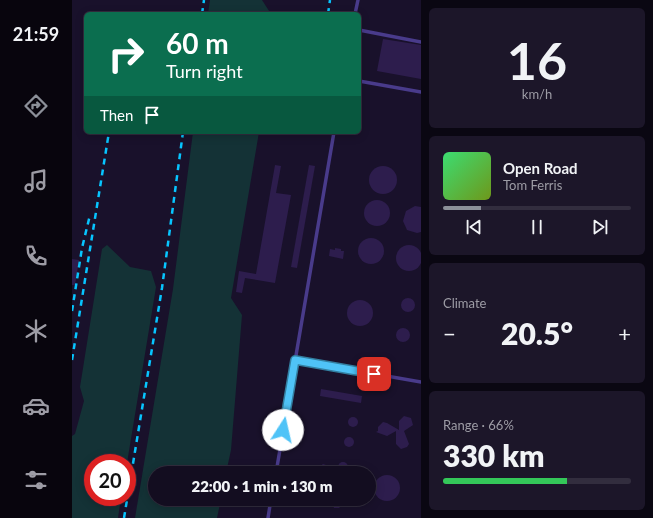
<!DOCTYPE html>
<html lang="en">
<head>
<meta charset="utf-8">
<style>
	body { margin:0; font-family:Lato,sans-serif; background:#1c1629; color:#f1f3f6; height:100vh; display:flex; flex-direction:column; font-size:15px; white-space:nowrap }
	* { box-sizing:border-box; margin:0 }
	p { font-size:13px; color:#9d9ca5 }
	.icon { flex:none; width:22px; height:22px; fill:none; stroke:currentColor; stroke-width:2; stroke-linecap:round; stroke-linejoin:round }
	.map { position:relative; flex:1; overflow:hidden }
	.side { display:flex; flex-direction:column; gap:8px; padding:8px; background:#0a0712; width:232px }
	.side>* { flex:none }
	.hud { position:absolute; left:12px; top:12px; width:277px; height:122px; border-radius:6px; box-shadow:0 2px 10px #0003,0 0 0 1px #322d3e; background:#0b6e4f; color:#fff; overflow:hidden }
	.speed { position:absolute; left:12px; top:454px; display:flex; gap:8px; font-size:20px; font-weight:700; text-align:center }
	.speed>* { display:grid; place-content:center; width:52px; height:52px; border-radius:50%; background:#130d20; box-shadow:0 2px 10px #0003,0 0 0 1px #322d3e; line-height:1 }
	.speed .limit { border:6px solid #d22; background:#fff; color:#111 }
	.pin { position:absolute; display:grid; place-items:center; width:34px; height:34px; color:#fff; margin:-17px; border-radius:8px; box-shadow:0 2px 6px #0006 }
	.me { position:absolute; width:44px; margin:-22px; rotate:10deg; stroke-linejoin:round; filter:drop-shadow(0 0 3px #0008) }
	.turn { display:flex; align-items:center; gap:14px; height:84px; padding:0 16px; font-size:18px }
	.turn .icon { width:52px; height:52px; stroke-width:2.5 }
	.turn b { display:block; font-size:28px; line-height:34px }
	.then { display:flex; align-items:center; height:38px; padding:0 16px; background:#0003; gap:8px; font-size:15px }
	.big { font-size:30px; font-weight:800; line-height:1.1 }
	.side .card { flex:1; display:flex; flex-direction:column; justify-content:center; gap:6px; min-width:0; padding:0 14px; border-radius:6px; background:#1c1629 }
	.side .dial { align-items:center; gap:0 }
	.dial b { font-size:52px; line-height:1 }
	.song { display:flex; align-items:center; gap:12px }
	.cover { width:48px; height:48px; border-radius:6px; background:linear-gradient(135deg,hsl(140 70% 55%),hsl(80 70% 35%)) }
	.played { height:4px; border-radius:2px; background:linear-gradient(90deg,#8c9099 20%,#322d3e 20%) }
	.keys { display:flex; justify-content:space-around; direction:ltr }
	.heat { display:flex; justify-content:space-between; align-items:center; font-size:22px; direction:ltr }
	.charge { height:6px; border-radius:3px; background:linear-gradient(90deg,#34c759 66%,#322d3e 0) }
	.trip { position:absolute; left:76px; top:466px; width:228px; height:40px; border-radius:20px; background:#130d20; box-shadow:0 2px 10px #0003,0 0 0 1px #322d3e; font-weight:800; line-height:40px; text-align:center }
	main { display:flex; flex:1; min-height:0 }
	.dock { display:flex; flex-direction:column; width:72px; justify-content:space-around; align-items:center; background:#08050d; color:#9d9ca5 }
	.dock .icon { width:28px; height:28px }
	.dock .active { color:#8c9099 }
	.dock b { font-size:18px; color:#f1f3f6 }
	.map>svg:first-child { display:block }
	.green { fill:#143236 }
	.building { fill:#2d1d4d }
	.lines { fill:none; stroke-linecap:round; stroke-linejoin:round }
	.lane { stroke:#493b8b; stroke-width:3.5 }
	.rail { stroke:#07c5ff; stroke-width:2.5; stroke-dasharray:6 5; stroke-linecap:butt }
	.route-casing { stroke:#337fa1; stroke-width:10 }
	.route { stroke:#4fc3f7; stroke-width:7 }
</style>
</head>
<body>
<main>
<nav class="dock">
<b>21:59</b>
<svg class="icon active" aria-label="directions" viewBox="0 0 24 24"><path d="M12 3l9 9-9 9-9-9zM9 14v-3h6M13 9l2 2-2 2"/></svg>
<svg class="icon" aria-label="music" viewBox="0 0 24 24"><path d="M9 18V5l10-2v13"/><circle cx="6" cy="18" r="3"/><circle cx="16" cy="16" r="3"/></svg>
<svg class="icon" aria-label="phone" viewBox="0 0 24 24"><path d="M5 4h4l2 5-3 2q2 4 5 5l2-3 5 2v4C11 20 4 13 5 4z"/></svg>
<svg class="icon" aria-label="climate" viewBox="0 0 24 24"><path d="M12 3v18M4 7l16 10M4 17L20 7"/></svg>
<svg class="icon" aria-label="car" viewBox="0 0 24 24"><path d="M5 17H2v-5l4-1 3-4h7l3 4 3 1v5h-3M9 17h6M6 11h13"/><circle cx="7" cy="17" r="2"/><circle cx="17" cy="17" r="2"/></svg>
<svg class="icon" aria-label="filters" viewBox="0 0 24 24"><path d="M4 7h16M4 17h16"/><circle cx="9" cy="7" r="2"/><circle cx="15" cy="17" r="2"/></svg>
</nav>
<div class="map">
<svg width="349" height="518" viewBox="0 0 349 518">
	<rect width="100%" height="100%" fill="#19112b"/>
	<!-- green -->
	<g class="green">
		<path d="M138,0H190L199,14H136Z"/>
		<path d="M121,132H187L159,298L170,315L159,450L154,473H83V499H149L145,518H63L101,289Z"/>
		<path d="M35,245L58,267L79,271L84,287L55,463H21V497H49L46,518H0V436L3,434L12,401L8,387L30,249Z"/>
	</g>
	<!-- building -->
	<g class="building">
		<path d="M311,39L349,45V79L305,71Z"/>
		<path d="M203,165L209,166L204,193L219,195L203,283L173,278L170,293L164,292L167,271L184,274Z"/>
		<path d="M237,165L243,166L225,268L219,267Z"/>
		<circle cx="311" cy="180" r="14"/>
		<circle cx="305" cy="213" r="13"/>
		<path d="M343,206L349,207V232L345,233L335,230L331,221L334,211Z"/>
		<circle cx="299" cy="251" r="13"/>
		<circle cx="337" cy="258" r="13"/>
		<path d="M263,248L269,249V251H272L271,259L257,256L258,249L263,250Z"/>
		<path d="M0,259L7,260L3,285H0Z"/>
		<circle cx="336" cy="305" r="7"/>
		<circle cx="288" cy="313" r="13"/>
		<circle cx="331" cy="335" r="7"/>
		<path d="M249,389L290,396L289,403L248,396Z"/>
		<path d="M332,416L339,418L341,425L332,431L337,444L335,447L329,449L324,444V431L315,436L304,432L306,431V427L311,422L315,423L327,430V421Z"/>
		<circle cx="281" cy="422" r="5"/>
		<circle cx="277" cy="442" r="5"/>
		<circle cx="271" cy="467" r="5"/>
		<path d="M251,464L260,467V473H246V468Z"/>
		<circle cx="315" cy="488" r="13"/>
		<path d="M259,499H268L270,501L269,506L267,508H262Z"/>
	</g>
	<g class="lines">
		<!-- lane -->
		<g class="lane">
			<path d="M283,14L286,0"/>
			<path d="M287,30L349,42"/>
			<path d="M287,81L349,92"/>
			<path d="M223,360L349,382"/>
			<path d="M204,473L262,132"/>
			<path d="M196,518L199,499"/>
		</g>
		<!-- rail -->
		<g class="rail">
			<path d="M130,14L132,0"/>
			<path d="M256,14L258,0"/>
			<path d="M0,311L10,248L18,215"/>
			<path d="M0,360L37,132"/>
			<path d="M52,518L90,288L111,132"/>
		</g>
	</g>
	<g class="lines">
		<!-- route casing -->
		<g class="route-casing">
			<path id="route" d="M211,430L223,360L302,374"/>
		</g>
		<!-- route -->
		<use href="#route" class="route"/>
	</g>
</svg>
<div class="speed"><div class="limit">20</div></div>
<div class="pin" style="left:302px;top:374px;background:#d93025"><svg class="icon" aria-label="arrive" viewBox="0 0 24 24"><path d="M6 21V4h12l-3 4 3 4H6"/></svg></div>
<svg class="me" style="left:211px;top:430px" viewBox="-20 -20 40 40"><circle r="19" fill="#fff"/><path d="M0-13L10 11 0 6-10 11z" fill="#4fc3f7"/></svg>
<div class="trip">22:00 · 1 min · 130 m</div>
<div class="hud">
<div class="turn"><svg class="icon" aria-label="right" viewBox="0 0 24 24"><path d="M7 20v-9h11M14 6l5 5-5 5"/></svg><div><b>60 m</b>Turn right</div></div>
<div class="then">Then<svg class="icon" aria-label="arrive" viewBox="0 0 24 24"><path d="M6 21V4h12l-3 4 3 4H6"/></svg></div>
</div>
</div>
<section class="side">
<div class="card dial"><b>16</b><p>km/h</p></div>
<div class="card">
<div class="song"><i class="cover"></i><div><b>Open Road</b><p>Tom Ferris</p></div></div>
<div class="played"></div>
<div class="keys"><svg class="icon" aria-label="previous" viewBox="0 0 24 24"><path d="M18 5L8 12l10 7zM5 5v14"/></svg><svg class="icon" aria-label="pause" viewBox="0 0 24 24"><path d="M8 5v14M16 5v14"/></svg><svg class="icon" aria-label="next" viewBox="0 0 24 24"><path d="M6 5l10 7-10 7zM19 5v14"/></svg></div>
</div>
<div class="card"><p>Climate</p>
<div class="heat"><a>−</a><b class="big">20.5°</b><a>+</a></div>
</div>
<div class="card"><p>Range · 66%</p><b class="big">330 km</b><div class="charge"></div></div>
</section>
</main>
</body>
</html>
